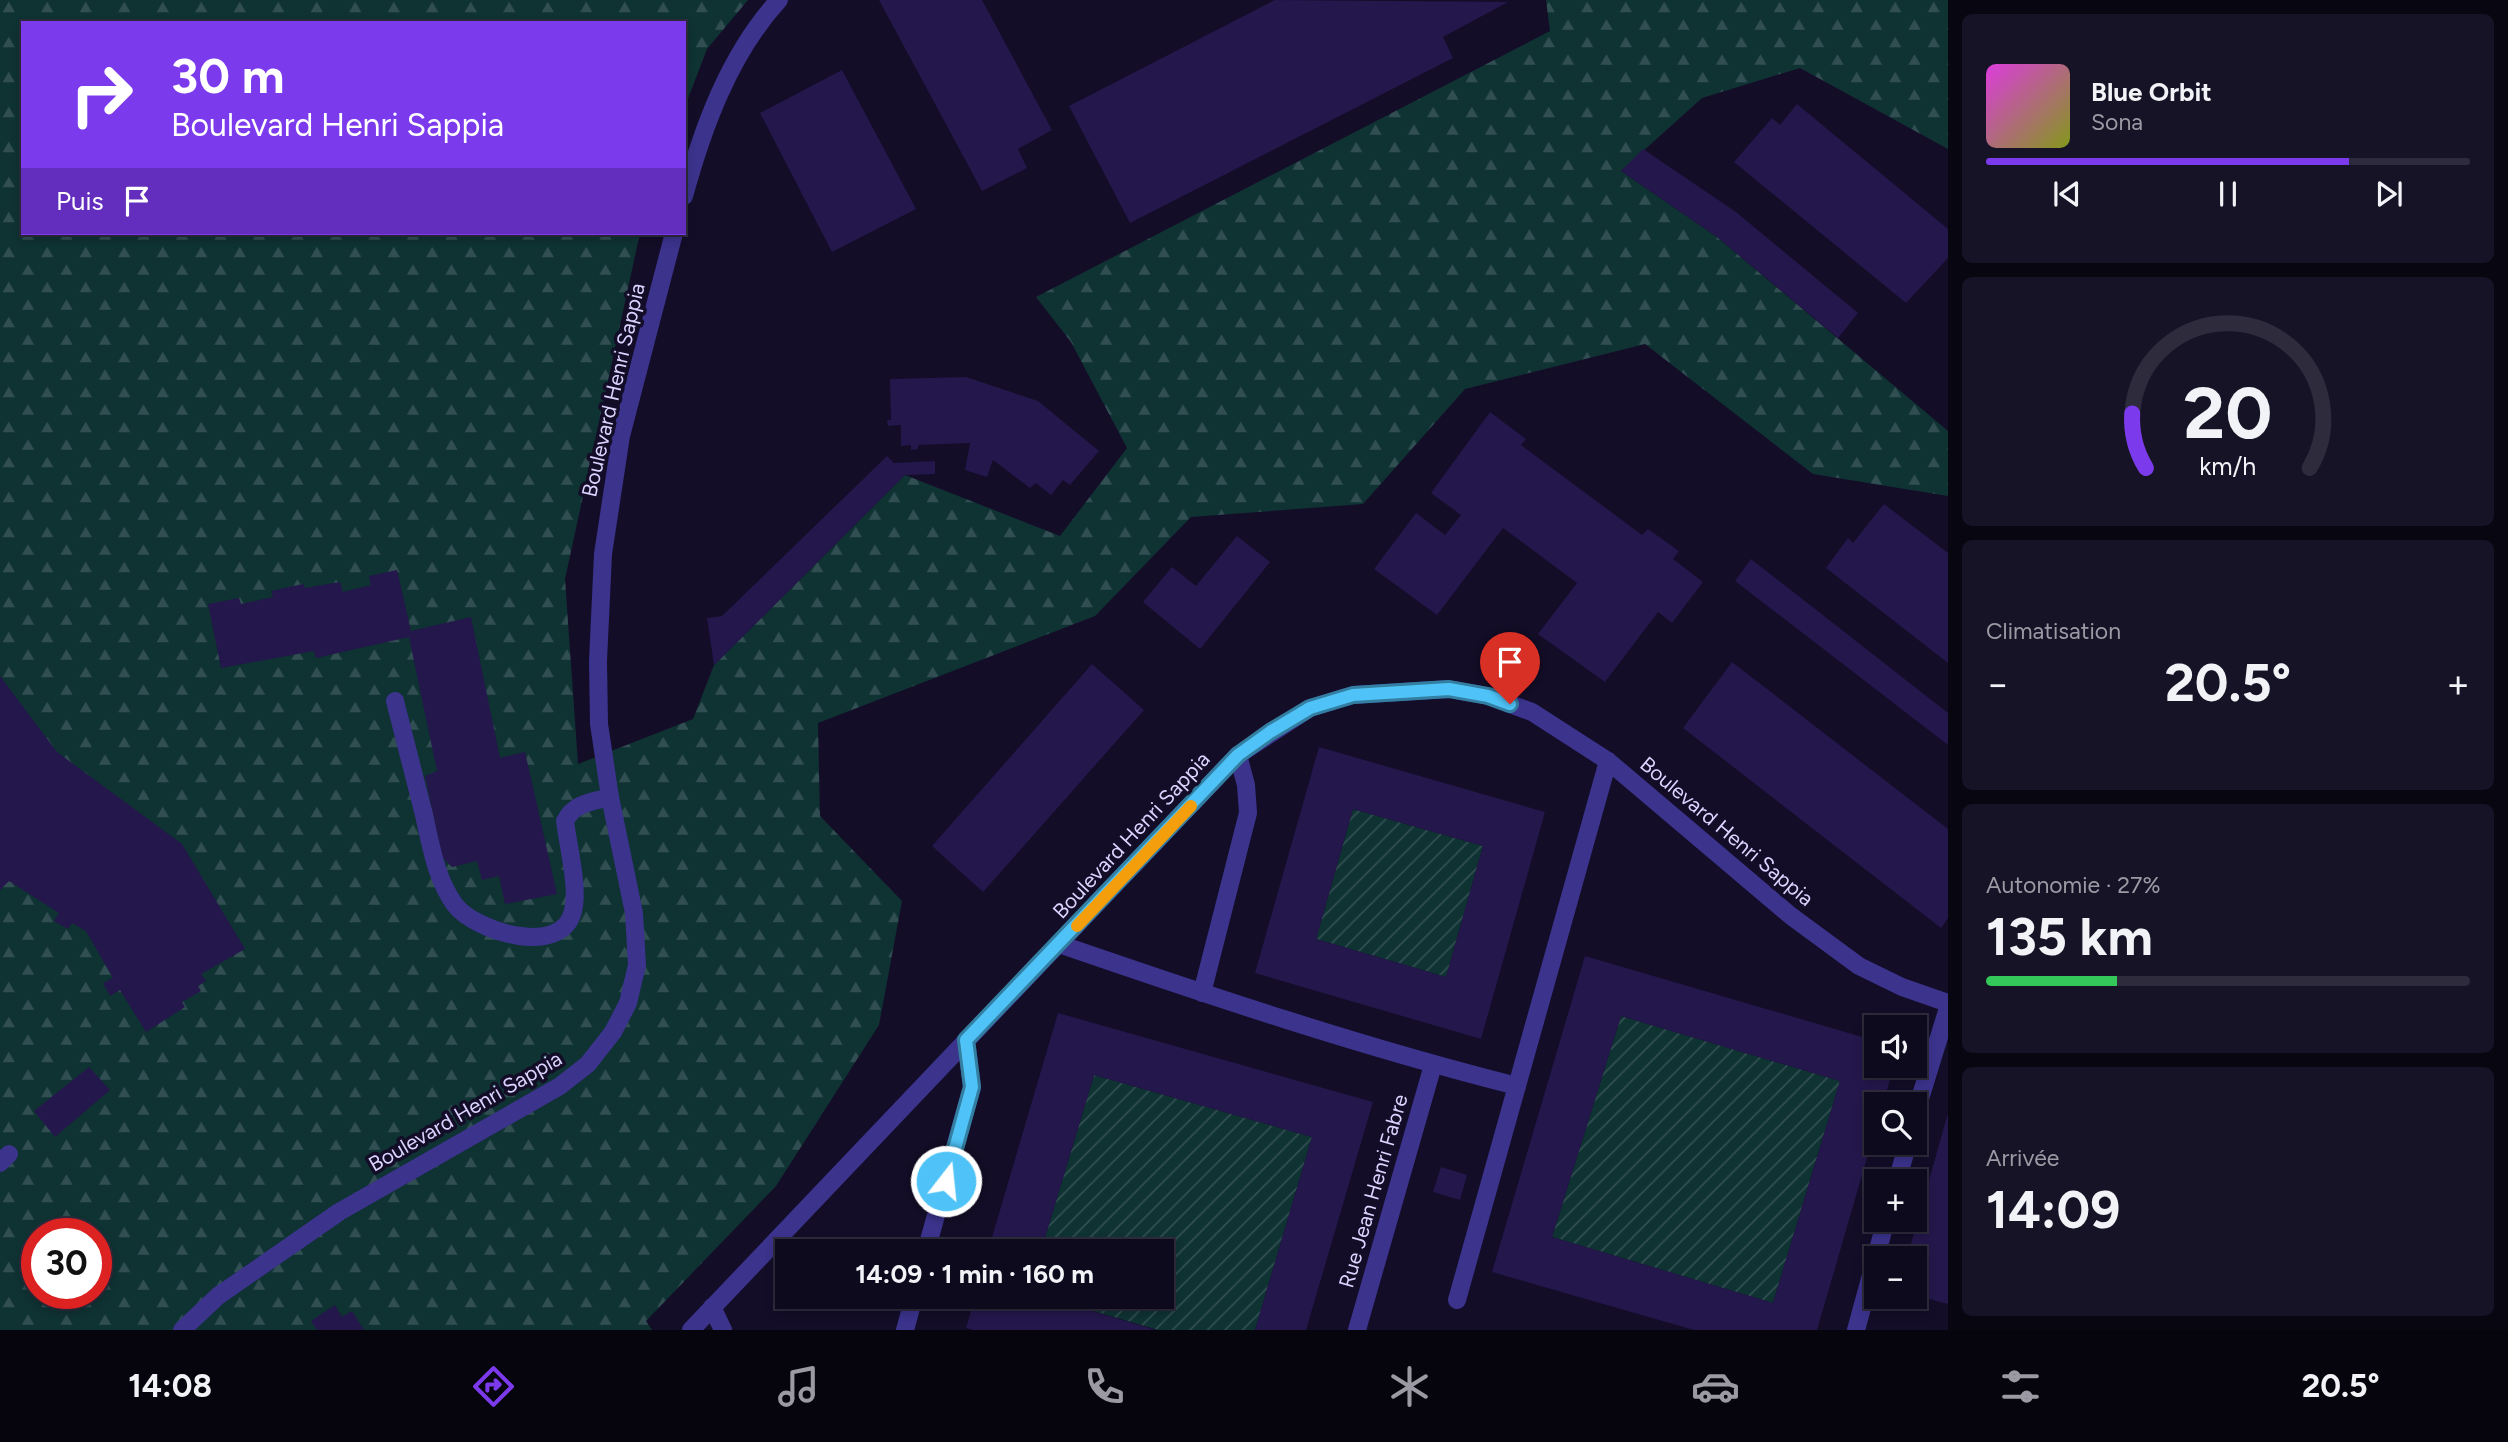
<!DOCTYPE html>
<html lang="fr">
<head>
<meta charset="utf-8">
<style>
	body { margin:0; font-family:Figtree,sans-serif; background:#171327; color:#f1f3f6; height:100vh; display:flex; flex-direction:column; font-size:26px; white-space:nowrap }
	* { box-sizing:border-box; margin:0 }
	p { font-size:23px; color:#9b9aa4 }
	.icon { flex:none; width:38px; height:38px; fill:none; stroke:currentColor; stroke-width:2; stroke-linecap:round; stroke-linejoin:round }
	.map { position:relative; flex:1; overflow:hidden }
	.details { display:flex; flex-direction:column; gap:14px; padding:14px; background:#080610; width:560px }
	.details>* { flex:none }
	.guide { position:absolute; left:21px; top:21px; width:665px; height:214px; border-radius:0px; box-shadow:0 4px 10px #0003,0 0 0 2px #2e2b3c; background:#7c3aed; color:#fff; overflow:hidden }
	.tools { position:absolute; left:1864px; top:1015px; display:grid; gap:14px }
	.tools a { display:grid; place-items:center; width:63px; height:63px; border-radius:0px; background:#0e0a1e; box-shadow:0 4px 10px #0003,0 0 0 2px #2e2b3c; font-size:35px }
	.speed { position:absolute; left:21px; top:1218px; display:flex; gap:14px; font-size:35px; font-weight:700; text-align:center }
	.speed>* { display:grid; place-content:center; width:91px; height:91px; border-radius:50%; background:#0e0a1e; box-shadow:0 4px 10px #0003,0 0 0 2px #2e2b3c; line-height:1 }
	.speed .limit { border:10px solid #d22; background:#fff; color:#111 }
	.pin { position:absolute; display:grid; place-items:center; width:60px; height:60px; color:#fff; margin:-72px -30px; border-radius:50% 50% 50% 0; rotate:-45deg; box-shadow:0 0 7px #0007 }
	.pin .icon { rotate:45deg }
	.me { position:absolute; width:77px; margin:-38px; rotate:16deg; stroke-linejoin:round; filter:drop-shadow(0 0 5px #0008) }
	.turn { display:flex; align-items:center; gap:24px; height:147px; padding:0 35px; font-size:32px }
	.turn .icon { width:91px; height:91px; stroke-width:2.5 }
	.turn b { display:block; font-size:49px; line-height:60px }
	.then { display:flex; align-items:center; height:66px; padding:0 35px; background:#0003; gap:14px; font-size:26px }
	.big { font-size:52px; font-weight:700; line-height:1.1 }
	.details .widget { flex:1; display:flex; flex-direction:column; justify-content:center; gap:10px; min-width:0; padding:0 24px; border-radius:10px; background:#171327 }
	.details .dial { align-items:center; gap:0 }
	.dial svg { height:182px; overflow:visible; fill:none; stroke:#2e2b3c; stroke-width:7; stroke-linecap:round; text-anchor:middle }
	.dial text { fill:#f1f3f6; stroke:none }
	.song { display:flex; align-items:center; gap:21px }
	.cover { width:84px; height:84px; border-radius:10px; background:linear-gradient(135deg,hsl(300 70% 55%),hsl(70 70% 35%)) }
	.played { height:7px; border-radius:4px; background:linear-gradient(90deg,#7c3aed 75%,#2e2b3c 75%) }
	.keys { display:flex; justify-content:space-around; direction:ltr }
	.heat { display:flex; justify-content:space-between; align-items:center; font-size:38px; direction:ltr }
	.charge { height:10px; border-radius:5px; background:linear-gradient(90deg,#34c759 27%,#2e2b3c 0) }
	.trip { position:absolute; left:775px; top:1239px; width:399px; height:70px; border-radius:0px; background:#0e0a1e; box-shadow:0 4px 10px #0003,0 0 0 2px #2e2b3c; font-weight:700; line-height:70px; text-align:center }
	.menu { display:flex; height:112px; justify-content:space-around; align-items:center; background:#06040c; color:#9b9aa4 }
	.menu .icon { width:49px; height:49px }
	.menu .current { color:#7c3aed }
	.menu b { font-size:32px; color:#f1f3f6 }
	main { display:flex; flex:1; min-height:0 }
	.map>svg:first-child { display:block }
	.forest { fill:url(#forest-firs); fill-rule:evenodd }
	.garden { fill:url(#garden-furrows) }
	.building { fill:#24174b; fill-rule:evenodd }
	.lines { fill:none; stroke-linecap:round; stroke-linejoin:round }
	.lane { stroke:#3b338c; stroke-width:18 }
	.street { stroke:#3b338c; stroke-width:18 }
	.route-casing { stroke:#337fa1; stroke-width:18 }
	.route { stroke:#4fc3f7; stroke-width:12 }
	.slow { stroke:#f59e0b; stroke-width:12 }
	.labels { text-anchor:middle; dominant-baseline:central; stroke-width:7; stroke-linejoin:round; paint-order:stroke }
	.street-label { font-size:21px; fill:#dbd4ff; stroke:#130d28 }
</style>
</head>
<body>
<main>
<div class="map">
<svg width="1948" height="1330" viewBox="0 0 1948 1330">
	<defs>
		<pattern id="forest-firs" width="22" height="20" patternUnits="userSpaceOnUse" patternTransform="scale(1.75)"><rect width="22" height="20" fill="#0f3233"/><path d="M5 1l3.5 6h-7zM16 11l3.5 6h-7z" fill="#314f52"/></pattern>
		<pattern id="garden-furrows" width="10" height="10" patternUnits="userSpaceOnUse" patternTransform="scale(1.75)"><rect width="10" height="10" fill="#0f3233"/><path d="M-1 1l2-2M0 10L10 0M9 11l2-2" fill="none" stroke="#314f52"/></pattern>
	</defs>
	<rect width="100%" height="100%" fill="#130d28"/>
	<!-- forest -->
	<path class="forest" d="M0,0H748L707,49L684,109V23H23V233H640L565,579L578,764L693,719L714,665L905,475L1060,536L1127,448L1071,342L1036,297L1550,31L1546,0H1948V149L1800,68L1702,98L1621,171L1717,237L1948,431V496L1813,474L1645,344L1465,389L1363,504L1191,517L1095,616L818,723L820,816L902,901L879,1025L776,1186L646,1321L652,1330H0ZM37,1234H96V1293H37Z"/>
	<!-- garden -->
	<g class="garden">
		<path d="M1353,809L1483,846L1446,977L1316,939Z"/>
		<path d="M1621,1016L1840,1081L1773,1303L1552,1237Z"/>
		<path d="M1094,1075L1312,1137L1255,1330H1158L1045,1297H1162V1251H1041Z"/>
	</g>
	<!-- building -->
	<g class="building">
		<path d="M879,0H982L1052,130L1018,149L1027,168L982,191Z"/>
		<path d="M1275,0L1508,2L1443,37L1453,58L1130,223L1069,106Z"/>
		<path d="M842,70L916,209L832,252L760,113Z"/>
		<path d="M1797,104L1948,229V258L1906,303L1734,162L1772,118L1780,125Z"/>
		<path d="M1643,149L1736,212L1858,313L1838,338L1717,237L1621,171Z"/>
		<path d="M966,377L1038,401L1099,451L1070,485L1063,480L1051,495L1036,483L1030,488L993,460L987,477L965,470L970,443L918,445V449L911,450V445L901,446V425L888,426L887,420H891L890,379Z"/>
		<path d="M1490,412L1526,439L1521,445L1642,535L1648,529L1679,551L1673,559L1703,582L1672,623L1658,612L1605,682L1538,634L1577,583L1503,528L1437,615L1374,569L1416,513L1445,535L1461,515L1431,493Z"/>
		<path d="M887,456L894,463L935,461V474L905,475L714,665L707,618L722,616Z"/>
		<path d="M1884,504L1948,553V663L1826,568L1848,538L1853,543Z"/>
		<path d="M1237,536L1270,562L1200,649L1143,602L1172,567L1196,586Z"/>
		<path d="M1751,559L1948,713V745L1735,581Z"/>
		<path d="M397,570L411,631L471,617L500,758L525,752L557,894L505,904L499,876L482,880L477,861L452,867L442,857L425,776L437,771L409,637L316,658L314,651L221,668L208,604L239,598L241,604L273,597L271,591L303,584L305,588L340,582L343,592L371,585L369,576Z"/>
		<path d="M1732,662L1948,829V918L1941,928L1683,728Z"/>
		<path d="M1092,664L1144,710L983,892L932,846Z"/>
		<path d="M0,676L57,752L182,844L245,949L201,974L206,981L198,986L201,991L182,1002L185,1007L146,1032L120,990L110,996L103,983L113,978L86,931L72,923L68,929L54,921L59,913L9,881L0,890Z"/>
		<path d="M1319,747L1545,812L1481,1039L1255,973ZM1353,809L1483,846L1446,977L1316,939Z"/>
		<path d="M1585,956L1876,1041V1066H1894L1883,1104H1876V1127L1817,1330H1694L1492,1272ZM1621,1016L1840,1081L1773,1303L1552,1237Z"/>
		<path d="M1058,1013L1373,1102L1306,1330H1255L1312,1137L1094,1075L1041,1251H988Z"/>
		<path d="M89,1067L110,1090L55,1137L34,1111Z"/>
		<path d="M1948,1113V1304L1914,1295V1258H1907Z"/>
		<path d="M1441,1167L1467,1175L1460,1200L1433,1192Z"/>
		<path d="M975,1297H1045L1156,1330H973L966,1328Z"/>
		<path d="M335,1305L342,1317L352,1311L364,1330H317L311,1321Z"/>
	</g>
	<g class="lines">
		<!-- lane -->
		<g class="lane">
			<path d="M395,701C405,739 414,777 424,815C431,846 436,879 455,905C476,932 562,958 573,911C579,888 568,846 565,821C574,803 591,802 610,797"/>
			<path d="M1202,993L1248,813L1246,785L1238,755"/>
			<path d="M0,1163L9,1154"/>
		</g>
		<!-- street -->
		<g class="street">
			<path d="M684,196C703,127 730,53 779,0"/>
			<path d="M1059,944C1210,996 1362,1047 1517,1086"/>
			<path d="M1914,1118L1948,1008"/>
			<path d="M1897,1181L1908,1143"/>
			<path d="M926,1251L972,1087L966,1040"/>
			<path d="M1457,1300L1608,761"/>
			<path d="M712,1307L723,1330"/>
			<path d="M182,1330L218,1296L339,1212L560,1086L588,1064L613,1032L628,1003L637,965L634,913L610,797L599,724L598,661L603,554L621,436L674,233"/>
			<path d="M691,1330L1238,755L1310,708L1353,695L1449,689L1488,696L1532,712L1608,761L1791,916L1859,966L1902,987L1948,1003"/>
			<path d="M905,1330L914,1297"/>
			<path d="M1357,1330L1433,1065"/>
			<path d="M1856,1330L1886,1220"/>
		</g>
	</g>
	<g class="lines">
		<!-- route casing -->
		<g class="route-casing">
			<path id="route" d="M946,1181L972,1087L966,1040L1238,755L1270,732L1310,708L1353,695L1449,689L1488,696L1510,704"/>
		</g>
		<!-- route -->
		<use href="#route" class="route"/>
		<!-- slow -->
		<path class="slow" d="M1077,926L1191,806"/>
	</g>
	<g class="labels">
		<!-- street labels -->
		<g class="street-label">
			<text transform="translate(613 390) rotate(-77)">Boulevard Henri Sappia</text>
			<text transform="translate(1727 831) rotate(40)">Boulevard Henri Sappia</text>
			<text transform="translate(1131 835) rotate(-47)">Boulevard Henri Sappia</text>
			<text transform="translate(465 1111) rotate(-30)">Boulevard Henri Sappia</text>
			<text transform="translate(1373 1191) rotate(-74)">Rue Jean Henri Fabre</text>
		</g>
	</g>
</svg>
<div class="tools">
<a><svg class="icon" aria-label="sound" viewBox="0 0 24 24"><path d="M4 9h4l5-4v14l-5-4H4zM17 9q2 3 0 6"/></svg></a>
<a><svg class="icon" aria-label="search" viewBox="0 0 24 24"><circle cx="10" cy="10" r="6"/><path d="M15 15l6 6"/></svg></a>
<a>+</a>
<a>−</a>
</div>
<div class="speed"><div class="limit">30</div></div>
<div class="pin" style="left:1510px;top:704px;background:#d93025"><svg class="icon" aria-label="arrive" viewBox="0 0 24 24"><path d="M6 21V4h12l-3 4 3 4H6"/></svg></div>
<svg class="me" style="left:946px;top:1181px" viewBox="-20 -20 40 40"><circle r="17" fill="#4fc3f7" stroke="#fff" stroke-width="3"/><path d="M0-11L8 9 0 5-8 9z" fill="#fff"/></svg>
<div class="trip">14:09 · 1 min · 160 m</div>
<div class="guide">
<div class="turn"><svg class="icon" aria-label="right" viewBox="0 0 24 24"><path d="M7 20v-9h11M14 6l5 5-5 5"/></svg><div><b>30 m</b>Boulevard Henri Sappia</div></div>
<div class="then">Puis<svg class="icon" aria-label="arrive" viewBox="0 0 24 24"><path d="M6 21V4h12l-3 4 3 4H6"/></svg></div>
</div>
</div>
<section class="details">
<div class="widget">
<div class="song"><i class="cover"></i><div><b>Blue Orbit</b><p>Sona</p></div></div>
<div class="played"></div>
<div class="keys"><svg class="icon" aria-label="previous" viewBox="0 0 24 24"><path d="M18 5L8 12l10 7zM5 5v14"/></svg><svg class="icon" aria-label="pause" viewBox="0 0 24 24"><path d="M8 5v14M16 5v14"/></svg><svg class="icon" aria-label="next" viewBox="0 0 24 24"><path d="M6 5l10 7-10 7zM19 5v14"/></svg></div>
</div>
<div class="widget dial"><svg viewBox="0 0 100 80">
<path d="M14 69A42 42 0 1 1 86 69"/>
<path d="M14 69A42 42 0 0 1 8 45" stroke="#7c3aed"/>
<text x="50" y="56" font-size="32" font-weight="700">20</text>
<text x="50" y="72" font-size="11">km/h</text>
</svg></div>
<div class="widget"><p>Climatisation</p>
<div class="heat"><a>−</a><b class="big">20.5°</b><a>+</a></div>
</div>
<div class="widget"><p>Autonomie · 27%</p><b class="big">135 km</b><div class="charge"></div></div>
<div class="widget"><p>Arrivée</p><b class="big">14:09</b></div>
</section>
</main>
<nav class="menu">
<b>14:08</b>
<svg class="icon current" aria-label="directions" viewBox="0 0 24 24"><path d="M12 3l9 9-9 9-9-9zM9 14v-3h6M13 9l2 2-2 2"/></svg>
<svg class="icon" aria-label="music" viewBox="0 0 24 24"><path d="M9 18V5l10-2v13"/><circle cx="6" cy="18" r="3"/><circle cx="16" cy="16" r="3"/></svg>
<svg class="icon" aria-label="phone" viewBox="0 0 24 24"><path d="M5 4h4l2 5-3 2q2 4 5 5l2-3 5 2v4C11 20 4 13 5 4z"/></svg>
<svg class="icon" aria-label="climate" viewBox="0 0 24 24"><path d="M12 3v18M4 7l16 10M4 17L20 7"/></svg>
<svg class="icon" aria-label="car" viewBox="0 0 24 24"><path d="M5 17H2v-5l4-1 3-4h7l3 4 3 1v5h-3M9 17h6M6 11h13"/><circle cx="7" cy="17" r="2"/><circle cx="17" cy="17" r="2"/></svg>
<svg class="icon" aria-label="filters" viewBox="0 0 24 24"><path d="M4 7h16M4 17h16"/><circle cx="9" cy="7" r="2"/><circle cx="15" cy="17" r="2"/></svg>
<b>20.5°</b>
</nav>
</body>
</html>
